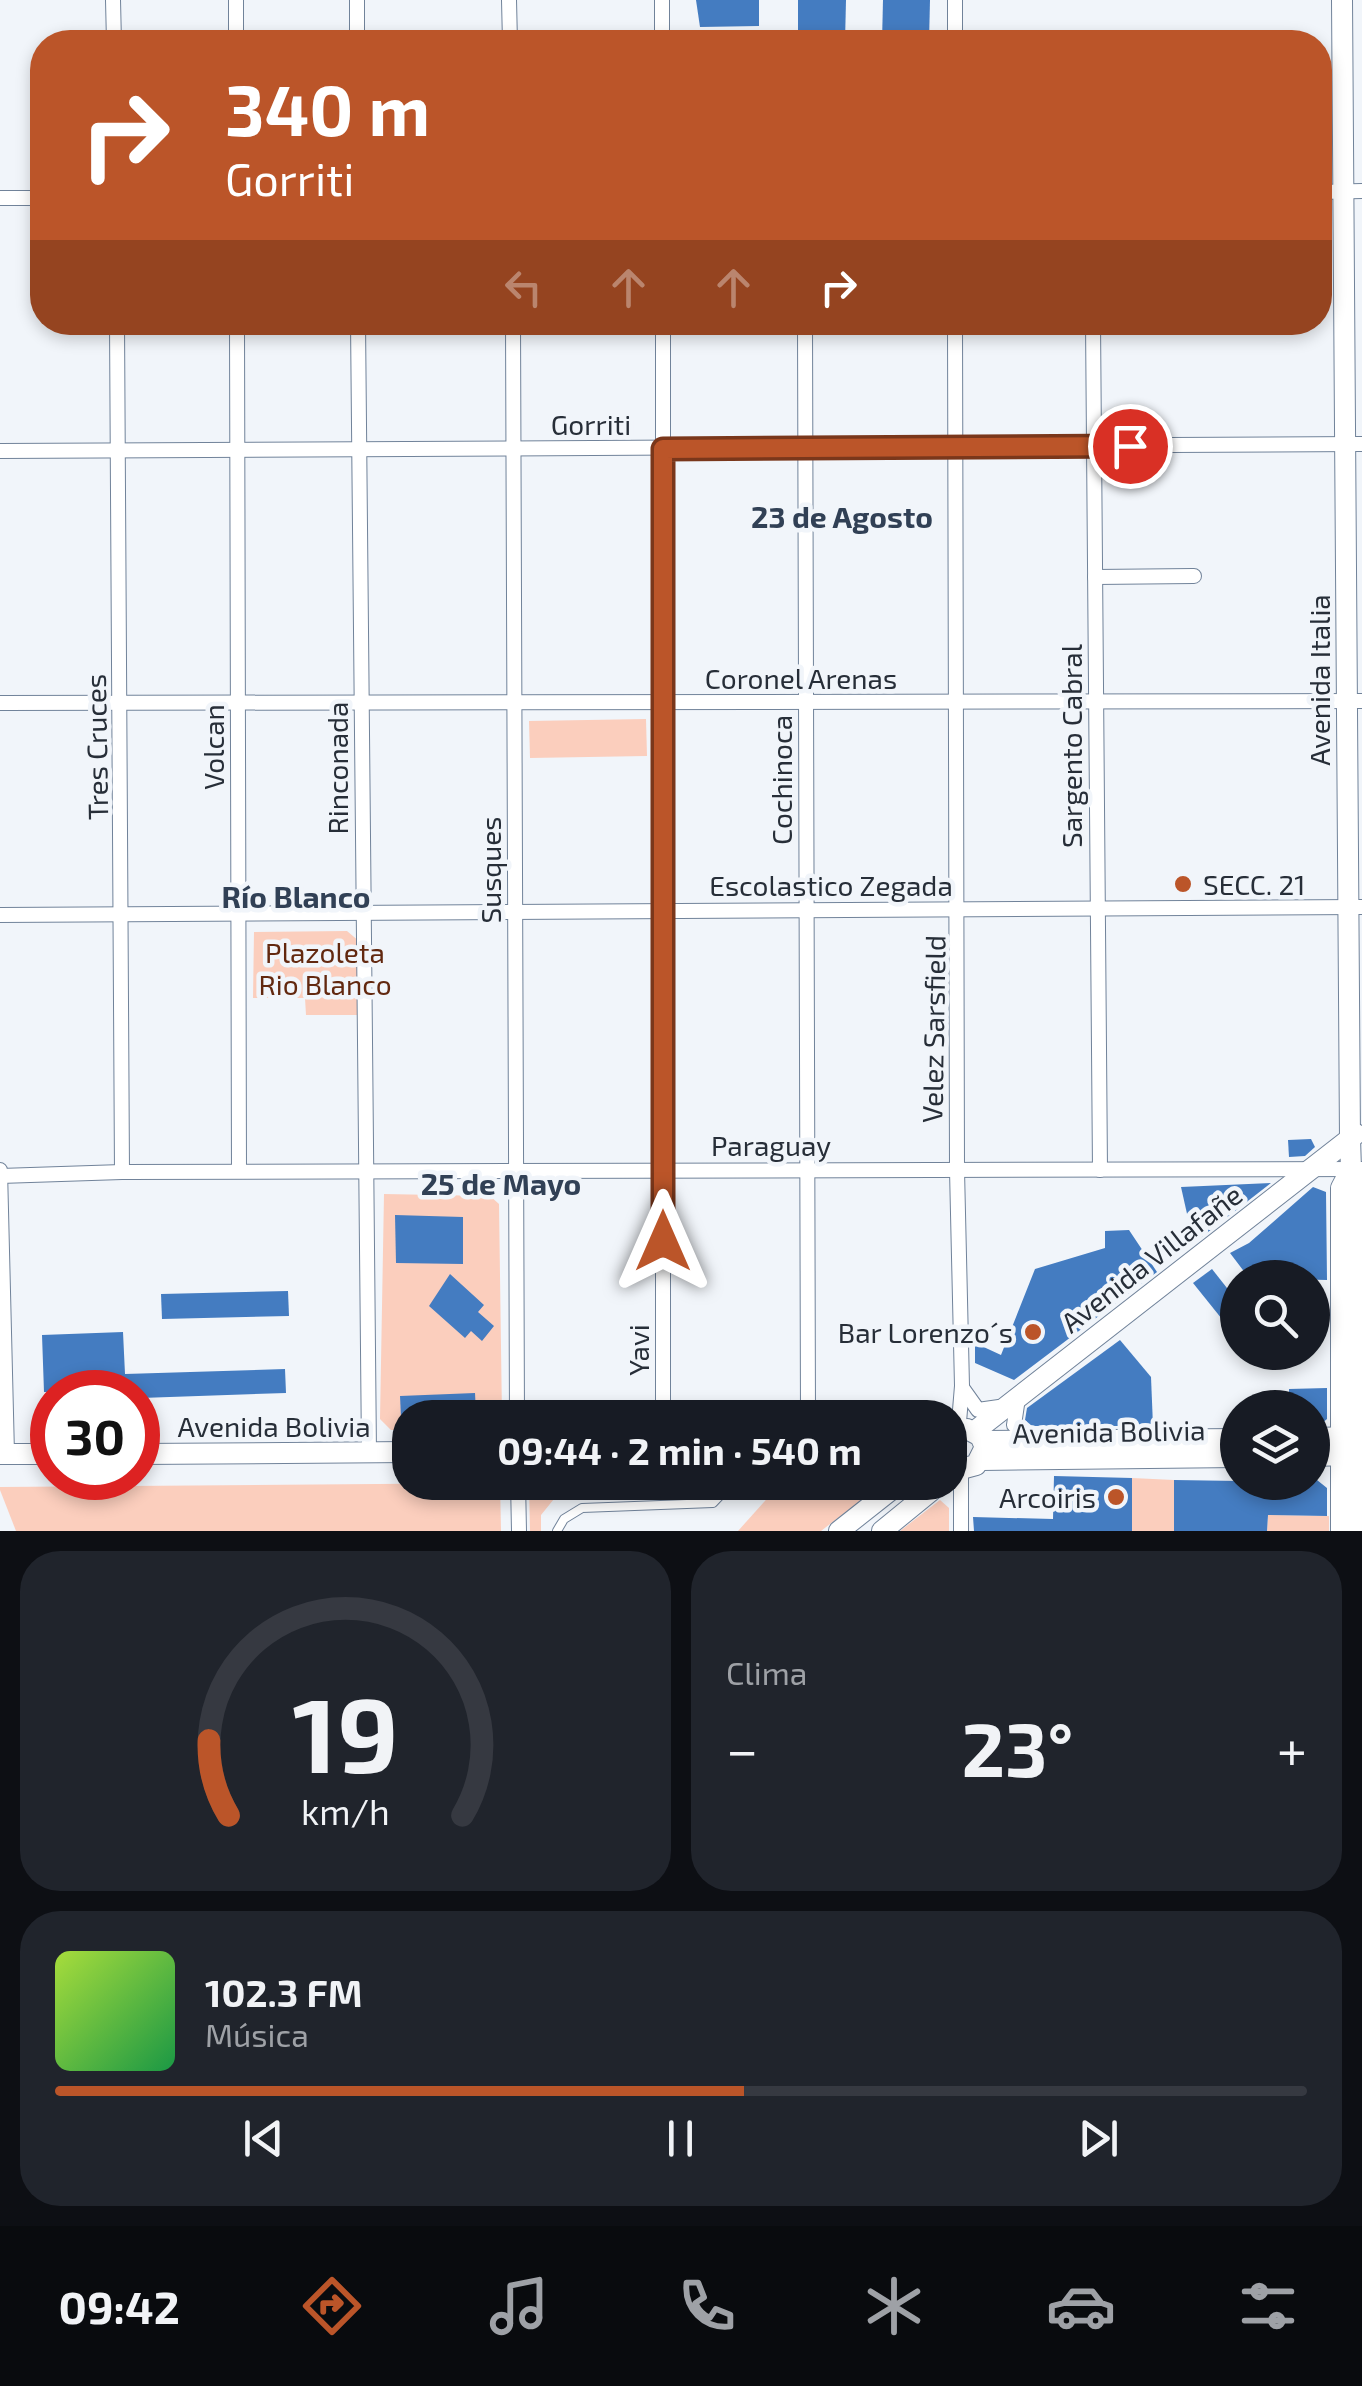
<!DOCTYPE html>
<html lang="es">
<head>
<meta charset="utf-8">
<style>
	body { margin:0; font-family:"Exo 2",sans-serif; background:#20242c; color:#f1f3f6; height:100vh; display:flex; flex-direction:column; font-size:38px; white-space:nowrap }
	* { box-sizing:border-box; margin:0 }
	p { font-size:32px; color:#9ea1a6 }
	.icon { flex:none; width:55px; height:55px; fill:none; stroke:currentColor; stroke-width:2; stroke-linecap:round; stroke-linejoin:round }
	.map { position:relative; height:1531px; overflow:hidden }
	.side { display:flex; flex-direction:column; gap:20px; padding:20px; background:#0d0f14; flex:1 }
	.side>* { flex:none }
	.hud { position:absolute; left:30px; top:30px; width:1302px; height:305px; border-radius:40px; box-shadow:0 5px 15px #0003; background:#bb5529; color:#fff; overflow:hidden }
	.controls { position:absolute; left:1220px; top:1260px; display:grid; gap:20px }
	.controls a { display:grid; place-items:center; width:110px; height:110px; border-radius:50%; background:#171b24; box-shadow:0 5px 15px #0003; font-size:50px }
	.speed { position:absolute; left:30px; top:1370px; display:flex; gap:20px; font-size:50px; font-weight:700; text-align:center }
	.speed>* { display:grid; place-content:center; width:130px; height:130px; border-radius:50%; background:#171b24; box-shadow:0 5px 15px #0003; line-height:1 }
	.speed .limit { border:15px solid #d22; background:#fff; color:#111 }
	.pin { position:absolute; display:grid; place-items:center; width:85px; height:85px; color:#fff; margin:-42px; border:5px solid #fff; border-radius:50%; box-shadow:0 2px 10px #0007 }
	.me { position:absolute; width:110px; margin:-55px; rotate:0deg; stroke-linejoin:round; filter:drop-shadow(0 0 8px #0008) }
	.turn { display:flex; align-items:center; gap:35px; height:210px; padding:0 30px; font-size:45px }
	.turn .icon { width:130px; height:130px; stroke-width:2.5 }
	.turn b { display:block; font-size:70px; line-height:85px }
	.lanes { display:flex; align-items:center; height:95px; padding:0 30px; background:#0003; justify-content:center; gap:50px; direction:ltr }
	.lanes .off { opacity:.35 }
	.big { font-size:75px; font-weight:700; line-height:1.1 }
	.side .tile { flex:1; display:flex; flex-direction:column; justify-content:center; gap:15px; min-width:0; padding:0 35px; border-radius:40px; background:#20242c }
	.side .dial { align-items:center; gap:0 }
	.dial svg { height:260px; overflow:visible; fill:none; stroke:#363941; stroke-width:7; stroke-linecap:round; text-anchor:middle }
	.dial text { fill:#f1f3f6; stroke:none }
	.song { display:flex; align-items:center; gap:30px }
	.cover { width:120px; height:120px; border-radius:15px; background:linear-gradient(135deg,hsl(80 70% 55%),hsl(140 70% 35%)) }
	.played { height:10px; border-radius:5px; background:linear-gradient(90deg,#bb5529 55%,#363941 55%) }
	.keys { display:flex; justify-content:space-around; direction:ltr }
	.heat { display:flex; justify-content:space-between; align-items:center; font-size:55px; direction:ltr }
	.side .tiles { flex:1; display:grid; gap:20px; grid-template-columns:1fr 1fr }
	.tile:last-child { grid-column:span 2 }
	.trip { position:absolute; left:392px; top:1400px; width:575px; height:100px; border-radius:40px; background:#171b24; box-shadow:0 5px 15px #0003; font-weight:700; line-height:100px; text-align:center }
	.tab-bar { display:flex; height:160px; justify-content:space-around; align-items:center; background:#090b0e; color:#9ea1a6 }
	.tab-bar .icon { width:70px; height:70px }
	.tab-bar .current { color:#bb5529 }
	.tab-bar b { font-size:45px; color:#f1f3f6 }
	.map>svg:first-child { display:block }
	.green { fill:#fbcebd }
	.building { fill:#447cc1 }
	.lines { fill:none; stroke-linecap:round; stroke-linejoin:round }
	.lane-casing { stroke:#71839a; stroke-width:10 }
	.street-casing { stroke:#71839a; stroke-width:16 }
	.secondary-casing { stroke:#71839a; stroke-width:22 }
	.lane { stroke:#fff; stroke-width:8 }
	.street { stroke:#fff; stroke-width:14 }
	.secondary { stroke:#fff; stroke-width:20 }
	.route-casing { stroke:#7a371b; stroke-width:25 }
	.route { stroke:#bb5529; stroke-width:18 }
	.poi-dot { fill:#bb5529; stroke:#f1f5fa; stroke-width:4 }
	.labels { text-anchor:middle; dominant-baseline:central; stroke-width:9; stroke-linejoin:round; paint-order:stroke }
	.street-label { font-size:28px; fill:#272e38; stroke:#f1f5fa }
	.poi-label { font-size:28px; fill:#272e38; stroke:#f1f5fa; text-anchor:end }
	.park-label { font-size:28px; fill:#62280f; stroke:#f1f5fa }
	.neighbourhood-label { font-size:30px; font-weight:bold; fill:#314055; stroke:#f1f5fa }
</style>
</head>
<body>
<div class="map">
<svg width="1362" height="1531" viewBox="0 0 1362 1531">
	<rect width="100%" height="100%" fill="#f1f5fa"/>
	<!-- green -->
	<g class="green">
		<path d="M646,719L647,756L530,758L529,721Z"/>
		<path d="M347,931L360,942L357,1015H306L305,998H253L254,932Z"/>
		<path d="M384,1194L490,1196L499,1204L502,1417L410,1418V1430H391L380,1419Z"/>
		<path d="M1132,1478L1174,1480V1531H1132Z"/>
		<path d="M500,1483L501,1531H16L0,1490V1487Z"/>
		<path d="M529,1483V1482L712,1483L700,1493L558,1494L541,1515V1531H530Z"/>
		<path d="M883,1483L821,1531H738L780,1484Z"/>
		<path d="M940,1500L949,1508V1531H900Z"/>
		<path d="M1268,1515L1329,1516V1531H1267Z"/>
	</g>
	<!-- building -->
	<g class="building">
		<path d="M696,0H759V26L700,27Z"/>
		<path d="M798,0H846L845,42H798Z"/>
		<path d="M883,0H930L929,42H882Z"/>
		<path d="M1311,1139L1315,1147L1305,1156L1289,1157L1288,1140Z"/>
		<path d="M1271,1183L1199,1239L1192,1236L1181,1187Z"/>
		<path d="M1313,1187L1326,1192L1327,1280L1249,1278L1230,1253L1249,1243Z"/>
		<path d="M395,1215L463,1217V1264L396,1263Z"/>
		<path d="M1129,1230L1157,1272L1014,1380L975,1363V1343L1001,1355L1035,1269L1105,1248V1231Z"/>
		<path d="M1212,1269L1238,1302V1339L1193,1283Z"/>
		<path d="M450,1274L484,1305L478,1312L494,1326L482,1341L471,1331L465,1338L429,1306Z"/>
		<path d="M288,1291L289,1316L162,1319L161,1294Z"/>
		<path d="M123,1332L125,1374L285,1369L286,1393L141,1398L140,1392H44L42,1335Z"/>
		<path d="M1120,1340L1151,1377L1153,1426H1032L1025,1420L1027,1408Z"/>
		<path d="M1327,1388V1419L1321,1424H1312V1408H1289V1389Z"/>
		<path d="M475,1393L476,1414L401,1417L400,1396Z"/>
		<path d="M1054,1476L1132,1478V1531H974L973,1517L1053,1519Z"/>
		<path d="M1312,1476L1327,1488V1516L1268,1515L1267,1531H1174V1480L1312,1482Z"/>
	</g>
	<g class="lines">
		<!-- lane casing -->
		<g class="lane-casing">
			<path id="lane" d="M557,1531L564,1519L582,1508L713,1503L733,1482"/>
		</g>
		<!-- street casing -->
		<g class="street-casing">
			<g id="street">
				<path d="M113,0L114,42"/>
				<path d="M236,0V42"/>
				<path d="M357,0V42"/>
				<path d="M509,0L510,42"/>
				<path d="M662,0V42"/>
				<path d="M955,0V42"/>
				<path d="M1320,192L1362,191"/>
				<path d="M0,198H42"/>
				<path d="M117,322L122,1172"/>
				<path d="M237,322L239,1171"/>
				<path d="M358,322L369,1453"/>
				<path d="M513,322L517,1418"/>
				<path d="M663,322V1418"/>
				<path d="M805,322L808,1418"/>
				<path d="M1093,322L1100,1170"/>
				<path d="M0,451L1362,444"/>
				<path d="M1095,577L1194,576"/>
				<path d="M0,703L1362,701"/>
				<path d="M0,915L1362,907"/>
				<path d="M0,1170L7,1454"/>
				<path d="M0,1176L122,1172L1362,1169"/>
				<path d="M963,1389L978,1410L999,1407"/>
				<path d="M1018,1398L1014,1425L1032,1439"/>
				<path d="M952,1433L959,1422L962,1386L957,1170L955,322"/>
				<path d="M961,1469V1531"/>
				<path d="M518,1482L519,1531"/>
			</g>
		</g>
		<!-- secondary casing -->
		<g class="secondary-casing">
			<g id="secondary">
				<path d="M1342,0L1350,1139L1351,1169L1358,1188V1531"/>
				<path d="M975,1431L1356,1134"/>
				<path d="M950,1435L967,1429L980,1436L985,1447L976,1465L961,1469L950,1462"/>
				<path d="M1312,1438L1355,1437"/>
				<path d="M983,1441L1238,1439"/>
				<path d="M0,1454H52"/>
				<path d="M138,1454L410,1452"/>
				<path d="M1312,1456L1350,1455"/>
				<path d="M982,1460L1238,1457"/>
				<path d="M839,1531L901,1482"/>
				<path d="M882,1531L942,1482"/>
				<path d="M1341,1531V1188L1351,1169"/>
			</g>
		</g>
		<!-- lane -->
		<use href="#lane" class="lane"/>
		<!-- street -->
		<use href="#street" class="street"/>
		<!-- secondary -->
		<use href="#secondary" class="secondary"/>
	</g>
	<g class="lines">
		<!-- route casing -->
		<g class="route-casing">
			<path id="route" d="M663,1241V449L1130,446"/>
		</g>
		<!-- route -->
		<use href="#route" class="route"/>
	</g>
	<!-- markers -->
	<g class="poi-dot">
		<circle cx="1183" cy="884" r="10"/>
		<circle cx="1033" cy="1332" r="10"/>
		<circle cx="1116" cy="1497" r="10"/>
	</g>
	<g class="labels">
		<!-- street labels -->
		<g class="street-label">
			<text x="591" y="424">Gorriti</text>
			<text x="801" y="678">Coronel Arenas</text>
			<text transform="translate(1319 680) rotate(-90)">Avenida Italia</text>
			<text transform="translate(1071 746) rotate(-90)">Sargento Cabral</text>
			<text transform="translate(96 747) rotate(-91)">Tres Cruces</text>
			<text transform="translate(213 747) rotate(-90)">Volcan</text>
			<text transform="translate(337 768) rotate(-90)">Rinconada</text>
			<text transform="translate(781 780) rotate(-90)">Cochinoca</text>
			<text transform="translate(490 870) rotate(-90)">Susques</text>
			<text x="831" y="885">Escolastico Zegada</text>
			<text transform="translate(933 1029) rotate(-89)">Velez Sarsfield</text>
			<text x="771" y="1145">Paraguay</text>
			<text transform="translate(1151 1258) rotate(-38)">Avenida Villafañe</text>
			<text transform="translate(638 1350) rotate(-90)">Yavi</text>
			<text x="274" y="1426">Avenida Bolivia</text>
			<text transform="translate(1109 1431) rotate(-1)">Avenida Bolivia</text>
		</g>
		<!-- poi labels -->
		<g class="poi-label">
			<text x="1203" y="884" text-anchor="start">SECC. 21</text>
			<text x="1013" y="1332">Bar Lorenzo´s</text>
			<text x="1096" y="1497">Arcoiris</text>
		</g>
		<!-- park labels -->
		<g class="park-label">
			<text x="325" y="952">Plazoleta<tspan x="325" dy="32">Rio Blanco</tspan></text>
		</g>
		<!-- neighbourhood labels -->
		<g class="neighbourhood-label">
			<text x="842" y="516">23 de Agosto</text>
			<text x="296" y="896">Río Blanco</text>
			<text x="501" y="1183">25 de Mayo</text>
		</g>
	</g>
</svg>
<div class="controls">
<a><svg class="icon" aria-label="search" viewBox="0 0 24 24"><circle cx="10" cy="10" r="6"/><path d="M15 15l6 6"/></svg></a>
<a><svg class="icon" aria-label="layers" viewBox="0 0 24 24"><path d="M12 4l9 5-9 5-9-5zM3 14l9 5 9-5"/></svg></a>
</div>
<div class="speed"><div class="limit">30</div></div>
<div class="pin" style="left:1130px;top:446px;background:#d93025"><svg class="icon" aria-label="arrive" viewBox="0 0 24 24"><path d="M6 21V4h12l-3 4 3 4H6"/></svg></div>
<svg class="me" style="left:663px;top:1241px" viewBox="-20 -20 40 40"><path d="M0-17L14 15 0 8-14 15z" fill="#bb5529" stroke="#fff" stroke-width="4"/></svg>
<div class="trip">09:44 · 2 min · 540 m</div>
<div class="hud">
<div class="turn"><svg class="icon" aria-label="right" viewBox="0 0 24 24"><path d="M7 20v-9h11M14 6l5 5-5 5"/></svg><div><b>340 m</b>Gorriti</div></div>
<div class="lanes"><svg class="icon off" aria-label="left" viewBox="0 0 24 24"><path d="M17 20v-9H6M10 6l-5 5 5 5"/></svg><svg class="icon off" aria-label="ahead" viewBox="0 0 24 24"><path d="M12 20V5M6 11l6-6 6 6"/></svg><svg class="icon off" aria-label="ahead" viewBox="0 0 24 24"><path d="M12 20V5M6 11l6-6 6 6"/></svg><svg class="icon" aria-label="right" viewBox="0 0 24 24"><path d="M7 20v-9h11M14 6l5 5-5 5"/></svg></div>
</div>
</div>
<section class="side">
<div class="tiles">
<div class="tile dial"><svg viewBox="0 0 100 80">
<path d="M14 69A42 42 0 1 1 86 69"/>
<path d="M14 69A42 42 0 0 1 8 46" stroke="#bb5529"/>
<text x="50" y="56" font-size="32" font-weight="700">19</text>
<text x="50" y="72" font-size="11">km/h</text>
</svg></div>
<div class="tile"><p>Clima</p>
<div class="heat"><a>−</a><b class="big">23°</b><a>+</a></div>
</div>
<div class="tile">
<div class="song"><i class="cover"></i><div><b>102.3 FM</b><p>Música</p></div></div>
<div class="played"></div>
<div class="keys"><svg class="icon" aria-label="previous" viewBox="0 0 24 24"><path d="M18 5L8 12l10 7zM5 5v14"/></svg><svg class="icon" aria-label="pause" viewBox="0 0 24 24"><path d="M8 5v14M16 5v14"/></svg><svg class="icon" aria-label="next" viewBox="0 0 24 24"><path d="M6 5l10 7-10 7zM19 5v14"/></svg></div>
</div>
</div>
</section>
<nav class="tab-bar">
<b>09:42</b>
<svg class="icon current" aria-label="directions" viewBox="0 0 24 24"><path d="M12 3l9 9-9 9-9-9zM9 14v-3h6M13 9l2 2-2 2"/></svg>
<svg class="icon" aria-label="music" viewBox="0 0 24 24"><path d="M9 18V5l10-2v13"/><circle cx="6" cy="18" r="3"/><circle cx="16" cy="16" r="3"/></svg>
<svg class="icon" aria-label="phone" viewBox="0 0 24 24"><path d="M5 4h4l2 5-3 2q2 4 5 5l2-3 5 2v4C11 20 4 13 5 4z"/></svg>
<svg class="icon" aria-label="climate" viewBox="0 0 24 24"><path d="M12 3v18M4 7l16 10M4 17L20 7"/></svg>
<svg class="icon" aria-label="car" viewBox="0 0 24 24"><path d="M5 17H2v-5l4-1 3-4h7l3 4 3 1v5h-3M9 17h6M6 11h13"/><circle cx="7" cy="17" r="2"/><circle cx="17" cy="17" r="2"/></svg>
<svg class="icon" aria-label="filters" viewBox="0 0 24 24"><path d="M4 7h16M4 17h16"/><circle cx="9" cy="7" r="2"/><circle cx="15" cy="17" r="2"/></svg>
</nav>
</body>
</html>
